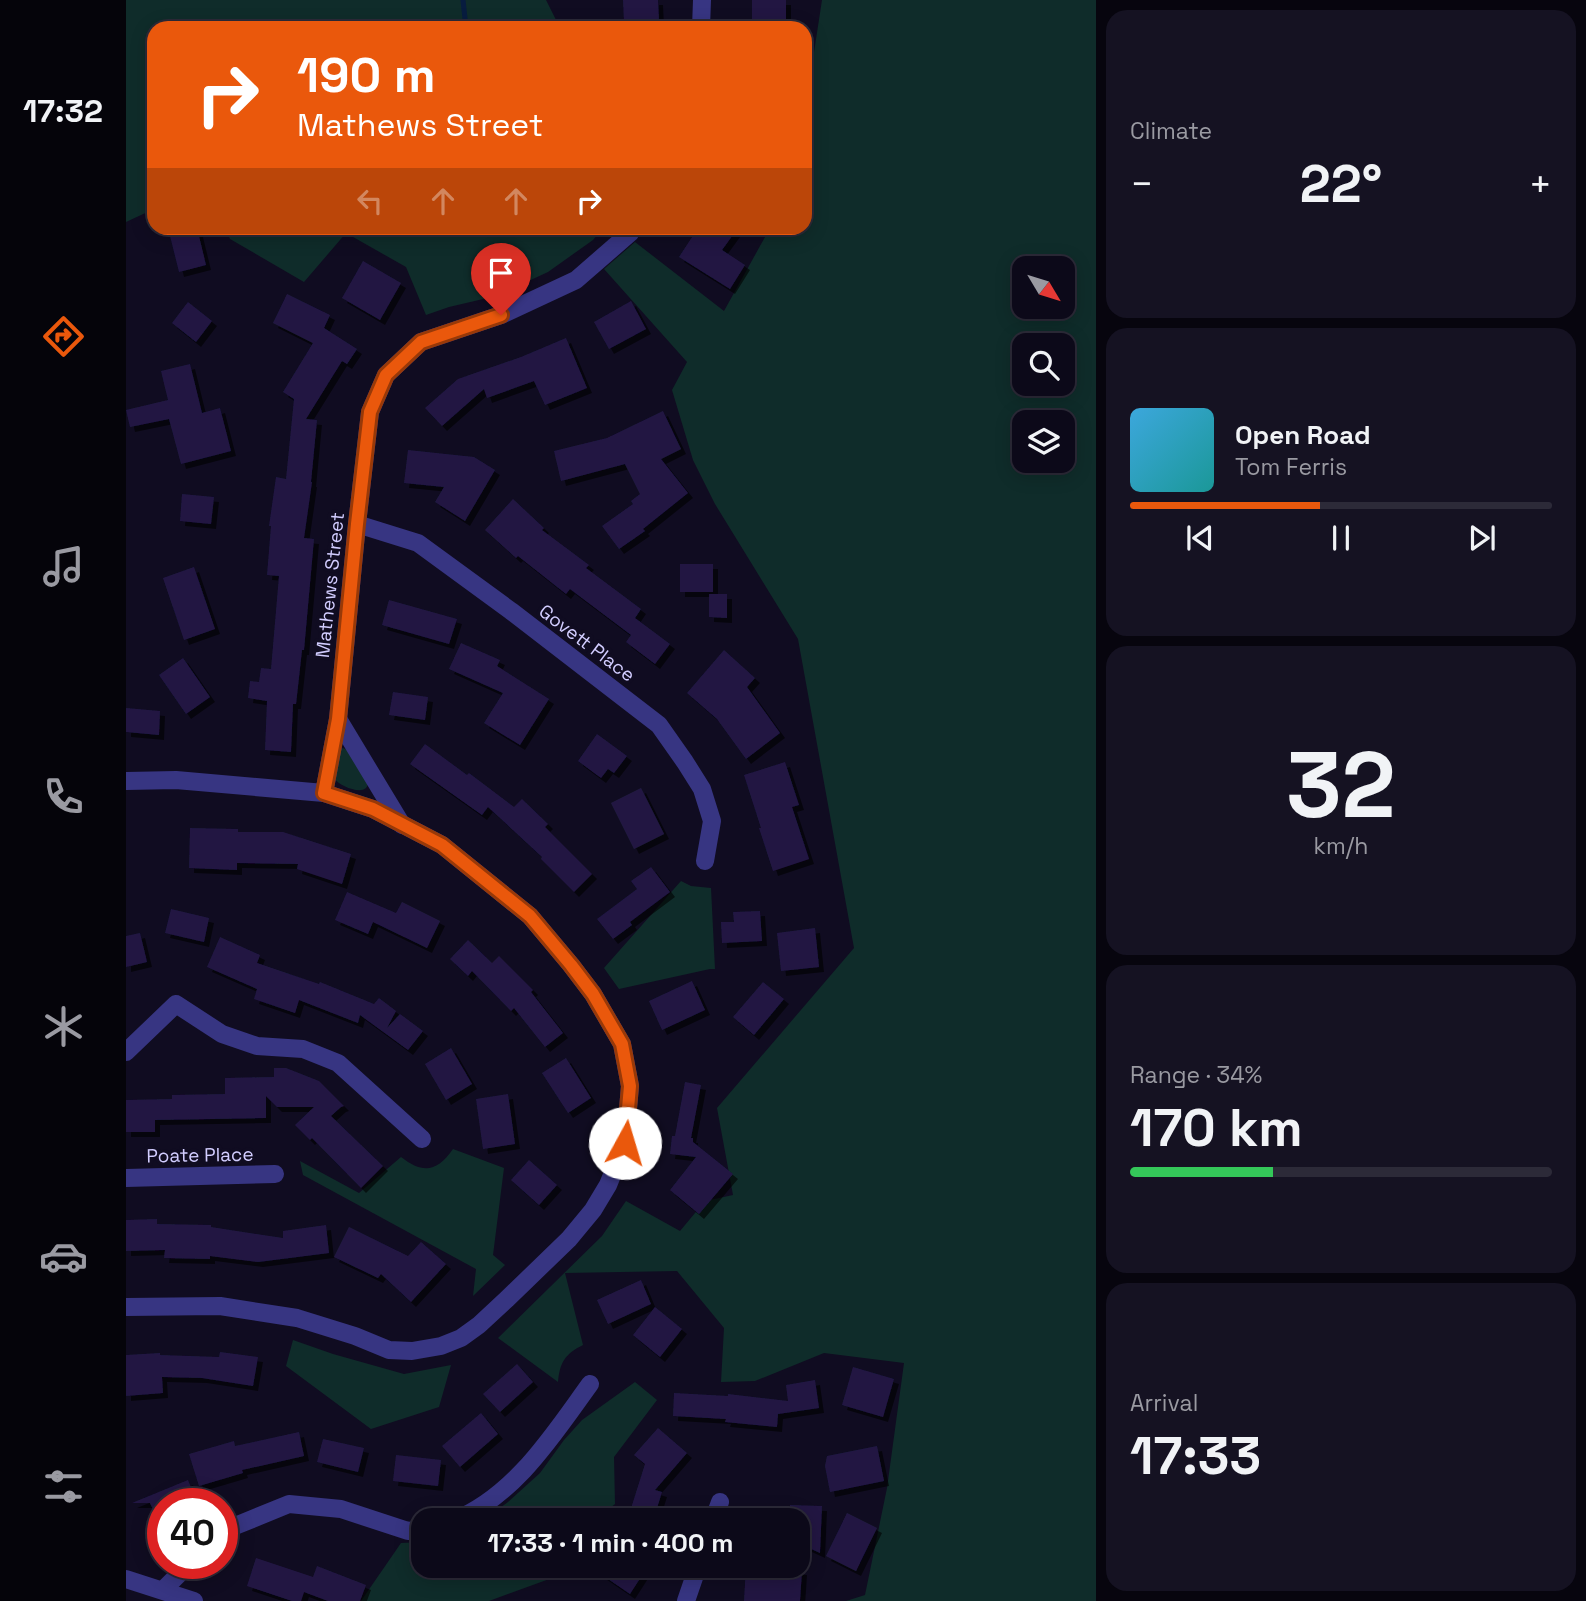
<!DOCTYPE html>
<html lang="en">
<head>
<meta charset="utf-8">
<style>
	body { margin:0; font-family:"Space Grotesk",sans-serif; background:#151222; color:#f1f3f6; height:100vh; display:flex; flex-direction:column; font-size:26px; white-space:nowrap }
	* { box-sizing:border-box; margin:0 }
	p { font-size:23px; color:#9a9aa2 }
	.icon { flex:none; width:38px; height:38px; fill:none; stroke:currentColor; stroke-width:2; stroke-linecap:round; stroke-linejoin:round }
	.map { position:relative; flex:1; overflow:hidden }
	.drawer { display:flex; flex-direction:column; gap:10px; padding:10px; background:#07050e; width:490px }
	.drawer>* { flex:none }
	.top-card { position:absolute; left:21px; top:21px; width:665px; height:214px; border-radius:21px; box-shadow:0 4px 18px #0003,0 0 0 2px #2c2a38; background:#ea580c; color:#fff; overflow:hidden }
	.needle { width:46px; rotate:128deg }
	.tools { position:absolute; left:886px; top:256px; display:grid; gap:14px }
	.tools a { display:grid; place-items:center; width:63px; height:63px; border-radius:14px; background:#0c0919; box-shadow:0 4px 18px #0003,0 0 0 2px #2c2a38; font-size:35px }
	.speed { position:absolute; left:21px; top:1488px; display:flex; gap:14px; font-size:35px; font-weight:700; text-align:center }
	.speed>* { display:grid; place-content:center; width:91px; height:91px; border-radius:50%; background:#0c0919; box-shadow:0 4px 18px #0003,0 0 0 2px #2c2a38; line-height:1 }
	.speed .limit { border:10px solid #d22; background:#fff; color:#111 }
	.pin { position:absolute; display:grid; place-items:center; width:60px; height:60px; color:#fff; margin:-72px -30px; border-radius:50% 50% 50% 0; rotate:-45deg; box-shadow:0 0 7px #0007 }
	.pin .icon { rotate:45deg }
	.me { position:absolute; width:77px; margin:-38px; rotate:6deg; stroke-linejoin:round; filter:drop-shadow(0 0 5px #0008) }
	.turn { display:flex; align-items:center; gap:24px; height:147px; padding:0 35px; font-size:32px }
	.turn .icon { width:91px; height:91px; stroke-width:2.5 }
	.turn b { display:block; font-size:49px; line-height:60px }
	.lanes { display:flex; align-items:center; height:66px; padding:0 35px; background:#0003; justify-content:center; gap:35px; direction:ltr }
	.lanes .off { opacity:.35 }
	.big { font-size:52px; font-weight:700; line-height:1.1 }
	.drawer .widget { flex:1; display:flex; flex-direction:column; justify-content:center; gap:10px; min-width:0; padding:0 24px; border-radius:21px; background:#151222 }
	.drawer .dial { align-items:center; gap:0 }
	.dial b { font-size:91px; line-height:1 }
	.song { display:flex; align-items:center; gap:21px }
	.cover { width:84px; height:84px; border-radius:10px; background:linear-gradient(135deg,hsl(200 70% 55%),hsl(180 70% 35%)) }
	.played { height:7px; border-radius:4px; background:linear-gradient(90deg,#ea580c 45%,#2c2a38 45%) }
	.keys { display:flex; justify-content:space-around; direction:ltr }
	.heat { display:flex; justify-content:space-between; align-items:center; font-size:38px; direction:ltr }
	.charge { height:10px; border-radius:5px; background:linear-gradient(90deg,#34c759 34%,#2c2a38 0) }
	.trip { position:absolute; left:285px; top:1508px; width:399px; height:70px; border-radius:21px; background:#0c0919; box-shadow:0 4px 18px #0003,0 0 0 2px #2c2a38; font-weight:700; line-height:70px; text-align:center }
	main { display:flex; flex:1; min-height:0 }
	.dock { display:flex; flex-direction:column; width:126px; justify-content:space-around; align-items:center; background:#05040a; color:#9a9aa2 }
	.dock .icon { width:49px; height:49px }
	.dock .active { color:#ea580c }
	.dock b { font-size:32px; color:#f1f3f6 }
	.map>svg:first-child { display:block }
	.green { fill:#0f2c2a; fill-rule:evenodd }
	.lines { fill:none; stroke-linecap:round; stroke-linejoin:round }
	.stream { stroke:#071c3f; stroke-width:5 }
	.building { fill:#201843; filter:url(#shadow) }
	.minor { stroke:#373582; stroke-width:18 }
	.tertiary { stroke:#373582; stroke-width:18 }
	.route-casing { stroke:#983908; stroke-width:18 }
	.route { stroke:#ea580c; stroke-width:12 }
	.labels { text-anchor:middle; dominant-baseline:central; stroke-width:7; stroke-linejoin:round; paint-order:stroke }
	.street-label { font-size:19px; fill:#d2cdff; stroke:#100c21 }
</style>
</head>
<body>
<main>
<nav class="dock">
<b>17:32</b>
<svg class="icon active" aria-label="directions" viewBox="0 0 24 24"><path d="M12 3l9 9-9 9-9-9zM9 14v-3h6M13 9l2 2-2 2"/></svg>
<svg class="icon" aria-label="music" viewBox="0 0 24 24"><path d="M9 18V5l10-2v13"/><circle cx="6" cy="18" r="3"/><circle cx="16" cy="16" r="3"/></svg>
<svg class="icon" aria-label="phone" viewBox="0 0 24 24"><path d="M5 4h4l2 5-3 2q2 4 5 5l2-3 5 2v4C11 20 4 13 5 4z"/></svg>
<svg class="icon" aria-label="climate" viewBox="0 0 24 24"><path d="M12 3v18M4 7l16 10M4 17L20 7"/></svg>
<svg class="icon" aria-label="car" viewBox="0 0 24 24"><path d="M5 17H2v-5l4-1 3-4h7l3 4 3 1v5h-3M9 17h6M6 11h13"/><circle cx="7" cy="17" r="2"/><circle cx="17" cy="17" r="2"/></svg>
<svg class="icon" aria-label="filters" viewBox="0 0 24 24"><path d="M4 7h16M4 17h16"/><circle cx="9" cy="7" r="2"/><circle cx="15" cy="17" r="2"/></svg>
</nav>
<div class="map">
<svg width="970" height="1601" viewBox="0 0 970 1601">
	<defs>
		<filter id="shadow"><feDropShadow dx="5" dy="5" stdDeviation="0" flood-color="#0009"/></filter>
	</defs>
	<rect width="100%" height="100%" fill="#100c21"/>
	<!-- green -->
	<g class="green">
		<path d="M0,0H420L434,28H28V209L0,222Z"/>
		<path d="M696,0H970V1601H720L739,1595L761,1488L778,1363L698,1353L629,1381L595,1382L598,1328L551,1271L439,1273L457,1345C439,1354 434,1362 432,1382L372,1338L476,1236L500,1201L554,1231L579,1201L607,1195L591,1108L728,948L672,639L589,504L567,460L546,390L561,362L478,269L509,242L598,311L644,228H679V111ZM898,268H936V306H898ZM898,345H936V383H898ZM898,422H936V460H898Z"/>
		<path d="M99,228H477L467,240L422,272L370,296L323,307L300,315L280,267L220,233L178,282L104,239Z"/>
		<path d="M217,748C225,751 227,757 232,764C234,768 240,774 241,779C247,799 214,788 208,778L213,750Z"/>
		<path d="M555,881L565,886L585,888L589,969H584L493,989L478,968Z"/>
		<path d="M327,1149L378,1168L367,1255L379,1265L347,1296L350,1269L177,1175L174,1161L233,1193L275,1157C297,1174 311,1172 327,1149Z"/>
		<path d="M167,1340L207,1354L278,1374L325,1365L313,1407L245,1429L160,1366Z"/>
		<path d="M509,1382L531,1400L488,1457L489,1504L468,1521H356L382,1502L414,1473L438,1440L456,1420Z"/>
		<path d="M297,1542L298,1566H441L437,1574L363,1601H235L275,1543Z"/>
	</g>
	<g class="lines">
		<!-- stream -->
		<path class="stream" d="M337,0L340,28"/>
	</g>
	<!-- building -->
	<g class="building">
		<path d="M497,0H532L533,21L498,22Z"/>
		<rect x="626" y="0" width="34" height="28"/>
		<path d="M42,228H71L80,265L53,272Z"/>
		<path d="M572,228H612L596,250L619,265L604,289L553,257Z"/>
		<path d="M237,261L275,283L254,320L216,298Z"/>
		<path d="M161,294L204,315L198,328L231,349L221,364L216,361L180,419L191,420L185,482H186L178,538L188,539L178,650H176L170,704H167L165,752L139,750L141,701L122,698L124,681L133,682L135,668L145,669L153,576L141,575L145,526H143L150,477L160,479L168,399L157,392L187,343L147,323Z"/>
		<path d="M505,301L520,329L483,349L468,322Z"/>
		<path d="M62,302L86,321L70,342L46,323Z"/>
		<path d="M440,338L461,388L419,405L408,381L361,398L358,389L316,426L299,408L332,379L395,357Z"/>
		<path d="M64,364L76,413L94,408L105,451L55,464L43,419L4,427L0,410L42,400L35,371Z"/>
		<path d="M537,411L555,449L535,459L562,493L517,529L519,531L493,549L476,526L507,504L505,501L514,494L499,464L435,481L428,451L481,438Z"/>
		<path d="M282,450L348,457L369,470L339,521L309,502L318,487L278,483Z"/>
		<path d="M56,494L88,497L85,524L54,521Z"/>
		<path d="M387,499L418,528L416,530L463,565L460,568L515,609L509,618L544,644L529,664L500,642L505,635L444,589L440,594L392,556L390,558L359,530Z"/>
		<rect x="554" y="564" width="33" height="28"/>
		<path d="M68,567L89,629L58,640L37,578Z"/>
		<path d="M583,594H601V618L583,617Z"/>
		<path d="M263,600L331,619L323,644L256,625Z"/>
		<path d="M335,643L374,660L371,666L423,699L394,745L358,723L377,693L323,669Z"/>
		<path d="M598,650L629,678L621,687L654,733L620,759L591,719L561,693Z"/>
		<path d="M57,658L84,697L60,714L33,675Z"/>
		<path d="M267,692L302,697L299,720L263,715Z"/>
		<path d="M0,708L34,711L33,735L0,732Z"/>
		<path d="M471,734L501,756L488,773L482,769L475,778L452,761Z"/>
		<path d="M299,744L341,775L343,773L388,807L396,799L422,824L419,827L466,874L448,892L415,859L416,857L362,807L356,815L284,764Z"/>
		<path d="M659,762L673,805L666,807L683,859L647,871L633,828H635L618,775Z"/>
		<path d="M515,788L538,834L508,849L485,803Z"/>
		<path d="M64,828L112,829V832H157L225,854L216,884L171,869L172,864L111,863V870L63,868Z"/>
		<path d="M525,867L544,892L504,922L506,925L487,939L471,919L511,889L505,881Z"/>
		<path d="M221,892L270,913L276,902L314,921L301,948L247,922L242,934L209,920Z"/>
		<path d="M45,909L83,918L78,942L39,933Z"/>
		<path d="M634,911L636,941L596,943L595,922H608L607,912Z"/>
		<path d="M689,928L693,967L655,971L651,933Z"/>
		<path d="M14,933L21,962L0,967V936Z"/>
		<path d="M94,937L134,955L131,963L193,984L194,982L248,1004L253,998L270,1011L261,1028L274,1014L297,1031L282,1050L234,1015L232,1023L173,1000L169,1013L128,999L131,989L81,967Z"/>
		<path d="M342,940L366,963L373,956L407,990L405,992L437,1033L419,1047L388,1008L385,1011L346,971L342,976L324,959Z"/>
		<path d="M566,981L579,1010L536,1030L523,1001Z"/>
		<path d="M637,982L658,999L628,1035L607,1017Z"/>
		<path d="M325,1048L346,1084L320,1100L299,1064Z"/>
		<path d="M440,1058L465,1098L442,1113L416,1073Z"/>
		<path d="M148,1068H160L193,1081L218,1106L215,1107L205,1116L257,1166L235,1188L186,1138L184,1140L169,1125L188,1107H151L140,1096V1118L29,1120V1132H0V1100L46,1099V1095L99,1094V1078L148,1077Z"/>
		<path d="M559,1082L575,1085L565,1138H567V1142L607,1174L573,1214L544,1190L570,1157L544,1154L546,1136H549Z"/>
		<path d="M382,1094L389,1144L357,1149L350,1099Z"/>
		<path d="M403,1160L431,1185L413,1205L385,1180Z"/>
		<path d="M31,1219V1224L85,1225V1227L157,1238V1231L200,1225L203,1253L132,1262L84,1256V1259L38,1258L39,1250L0,1251V1220Z"/>
		<path d="M223,1227L282,1256L295,1242L320,1264L285,1302L255,1274L252,1278L208,1257Z"/>
		<path d="M515,1280L525,1304L482,1324L471,1300Z"/>
		<path d="M529,1307L556,1329L534,1357L507,1335Z"/>
		<path d="M94,1352L132,1357L127,1386L76,1378L36,1377L37,1393L0,1396V1355L34,1353V1355L93,1357Z"/>
		<path d="M391,1364L407,1382L374,1412L357,1394Z"/>
		<path d="M727,1367L768,1379L757,1417L716,1405Z"/>
		<path d="M689,1380L693,1408L652,1414L651,1427L599,1422L600,1419L547,1416L548,1393L602,1396V1394L662,1401L660,1385Z"/>
		<path d="M355,1413L372,1434L334,1467L316,1446Z"/>
		<path d="M532,1428L561,1453L529,1490L536,1492L527,1521H501L519,1464L508,1455Z"/>
		<path d="M173,1432L178,1456L116,1470L117,1473L73,1486L63,1454L108,1441L109,1446Z"/>
		<path d="M197,1439L238,1448L232,1472L191,1462Z"/>
		<path d="M751,1446L758,1481L704,1492L699,1466L701,1456Z"/>
		<path d="M270,1455L315,1460L312,1486L267,1481Z"/>
		<path d="M62,1480L70,1500L61,1503H37V1532L24,1503H6Z"/>
		<path d="M664,1505L696,1506L694,1553L672,1543V1521H663Z"/>
		<path d="M721,1513L751,1528L730,1571L700,1556Z"/>
		<path d="M130,1558L187,1577L191,1566L240,1585L234,1601H202L178,1592L175,1601H166L121,1586Z"/>
		<path d="M463,1566H522L504,1594Z"/>
		<path d="M620,1566L676,1570L674,1601H618Z"/>
	</g>
	<g class="lines">
		<!-- minor -->
		<g class="minor">
			<path d="M575,28L576,0"/>
			<path d="M231,524L292,543L385,611L533,725L559,762L576,789L586,821L579,861"/>
			<path d="M212,719L276,825"/>
			<path d="M198,793L212,719L231,524L244,412L260,375L295,342L375,315L450,280L504,233L507,228"/>
			<path d="M0,1052L50,1004L96,1034L131,1046L177,1049L212,1063L296,1139"/>
			<path d="M0,1178L149,1174"/>
			<path d="M327,1521C389,1496 427,1435 464,1384"/>
			<path d="M587,1521L594,1502"/>
			<path d="M96,1537L109,1526L163,1504L215,1509L282,1531L298,1529"/>
			<path d="M0,1579L68,1601"/>
			<path d="M37,1590L64,1563"/>
			<path d="M560,1601L572,1566"/>
		</g>
		<!-- tertiary -->
		<path class="tertiary" d="M0,781L50,780L198,793L247,809L316,845L404,916L445,965L467,994L496,1044L504,1086L499,1143L482,1185L467,1210L443,1239L381,1299L353,1325L335,1338L315,1346L286,1351L263,1350L229,1336L171,1318L94,1306L0,1307"/>
	</g>
	<g class="lines">
		<!-- route casing -->
		<g class="route-casing">
			<path id="route" d="M375,315L295,342L260,375L244,412L231,524L212,719L198,793L247,809L316,845L404,916L445,965L467,994L496,1044L504,1086L499,1143"/>
		</g>
		<!-- route -->
		<use href="#route" class="route"/>
	</g>
	<g class="labels">
		<!-- street labels -->
		<g class="street-label">
			<text transform="translate(204 585) rotate(-84)">Mathews Street</text>
			<text transform="translate(461 643) rotate(37)">Govett Place</text>
			<text transform="translate(74 1155) rotate(-1)">Poate Place</text>
		</g>
	</g>
</svg>
<div class="tools">
<a><svg class="needle" viewBox="-14 -14 28 28"><path d="M0-13l5 13h-10z" fill="#e53935"/><path d="M0 13l5-13h-10z" fill="#9a9aa2"/></svg></a>
<a><svg class="icon" aria-label="search" viewBox="0 0 24 24"><circle cx="10" cy="10" r="6"/><path d="M15 15l6 6"/></svg></a>
<a><svg class="icon" aria-label="layers" viewBox="0 0 24 24"><path d="M12 4l9 5-9 5-9-5zM3 14l9 5 9-5"/></svg></a>
</div>
<div class="speed"><div class="limit">40</div></div>
<div class="pin" style="left:375px;top:315px;background:#d93025"><svg class="icon" aria-label="arrive" viewBox="0 0 24 24"><path d="M6 21V4h12l-3 4 3 4H6"/></svg></div>
<svg class="me" style="left:499px;top:1143px" viewBox="-20 -20 40 40"><circle r="19" fill="#fff"/><path d="M0-13L10 11 0 6-10 11z" fill="#ea580c"/></svg>
<div class="trip">17:33 · 1 min · 400 m</div>
<div class="top-card">
<div class="turn"><svg class="icon" aria-label="right" viewBox="0 0 24 24"><path d="M7 20v-9h11M14 6l5 5-5 5"/></svg><div><b>190 m</b>Mathews Street</div></div>
<div class="lanes"><svg class="icon off" aria-label="left" viewBox="0 0 24 24"><path d="M17 20v-9H6M10 6l-5 5 5 5"/></svg><svg class="icon off" aria-label="ahead" viewBox="0 0 24 24"><path d="M12 20V5M6 11l6-6 6 6"/></svg><svg class="icon off" aria-label="ahead" viewBox="0 0 24 24"><path d="M12 20V5M6 11l6-6 6 6"/></svg><svg class="icon" aria-label="right" viewBox="0 0 24 24"><path d="M7 20v-9h11M14 6l5 5-5 5"/></svg></div>
</div>
</div>
<section class="drawer">
<div class="widget"><p>Climate</p>
<div class="heat"><a>−</a><b class="big">22°</b><a>+</a></div>
</div>
<div class="widget">
<div class="song"><i class="cover"></i><div><b>Open Road</b><p>Tom Ferris</p></div></div>
<div class="played"></div>
<div class="keys"><svg class="icon" aria-label="previous" viewBox="0 0 24 24"><path d="M18 5L8 12l10 7zM5 5v14"/></svg><svg class="icon" aria-label="pause" viewBox="0 0 24 24"><path d="M8 5v14M16 5v14"/></svg><svg class="icon" aria-label="next" viewBox="0 0 24 24"><path d="M6 5l10 7-10 7zM19 5v14"/></svg></div>
</div>
<div class="widget dial"><b>32</b><p>km/h</p></div>
<div class="widget"><p>Range · 34%</p><b class="big">170 km</b><div class="charge"></div></div>
<div class="widget"><p>Arrival</p><b class="big">17:33</b></div>
</section>
</main>
</body>
</html>
